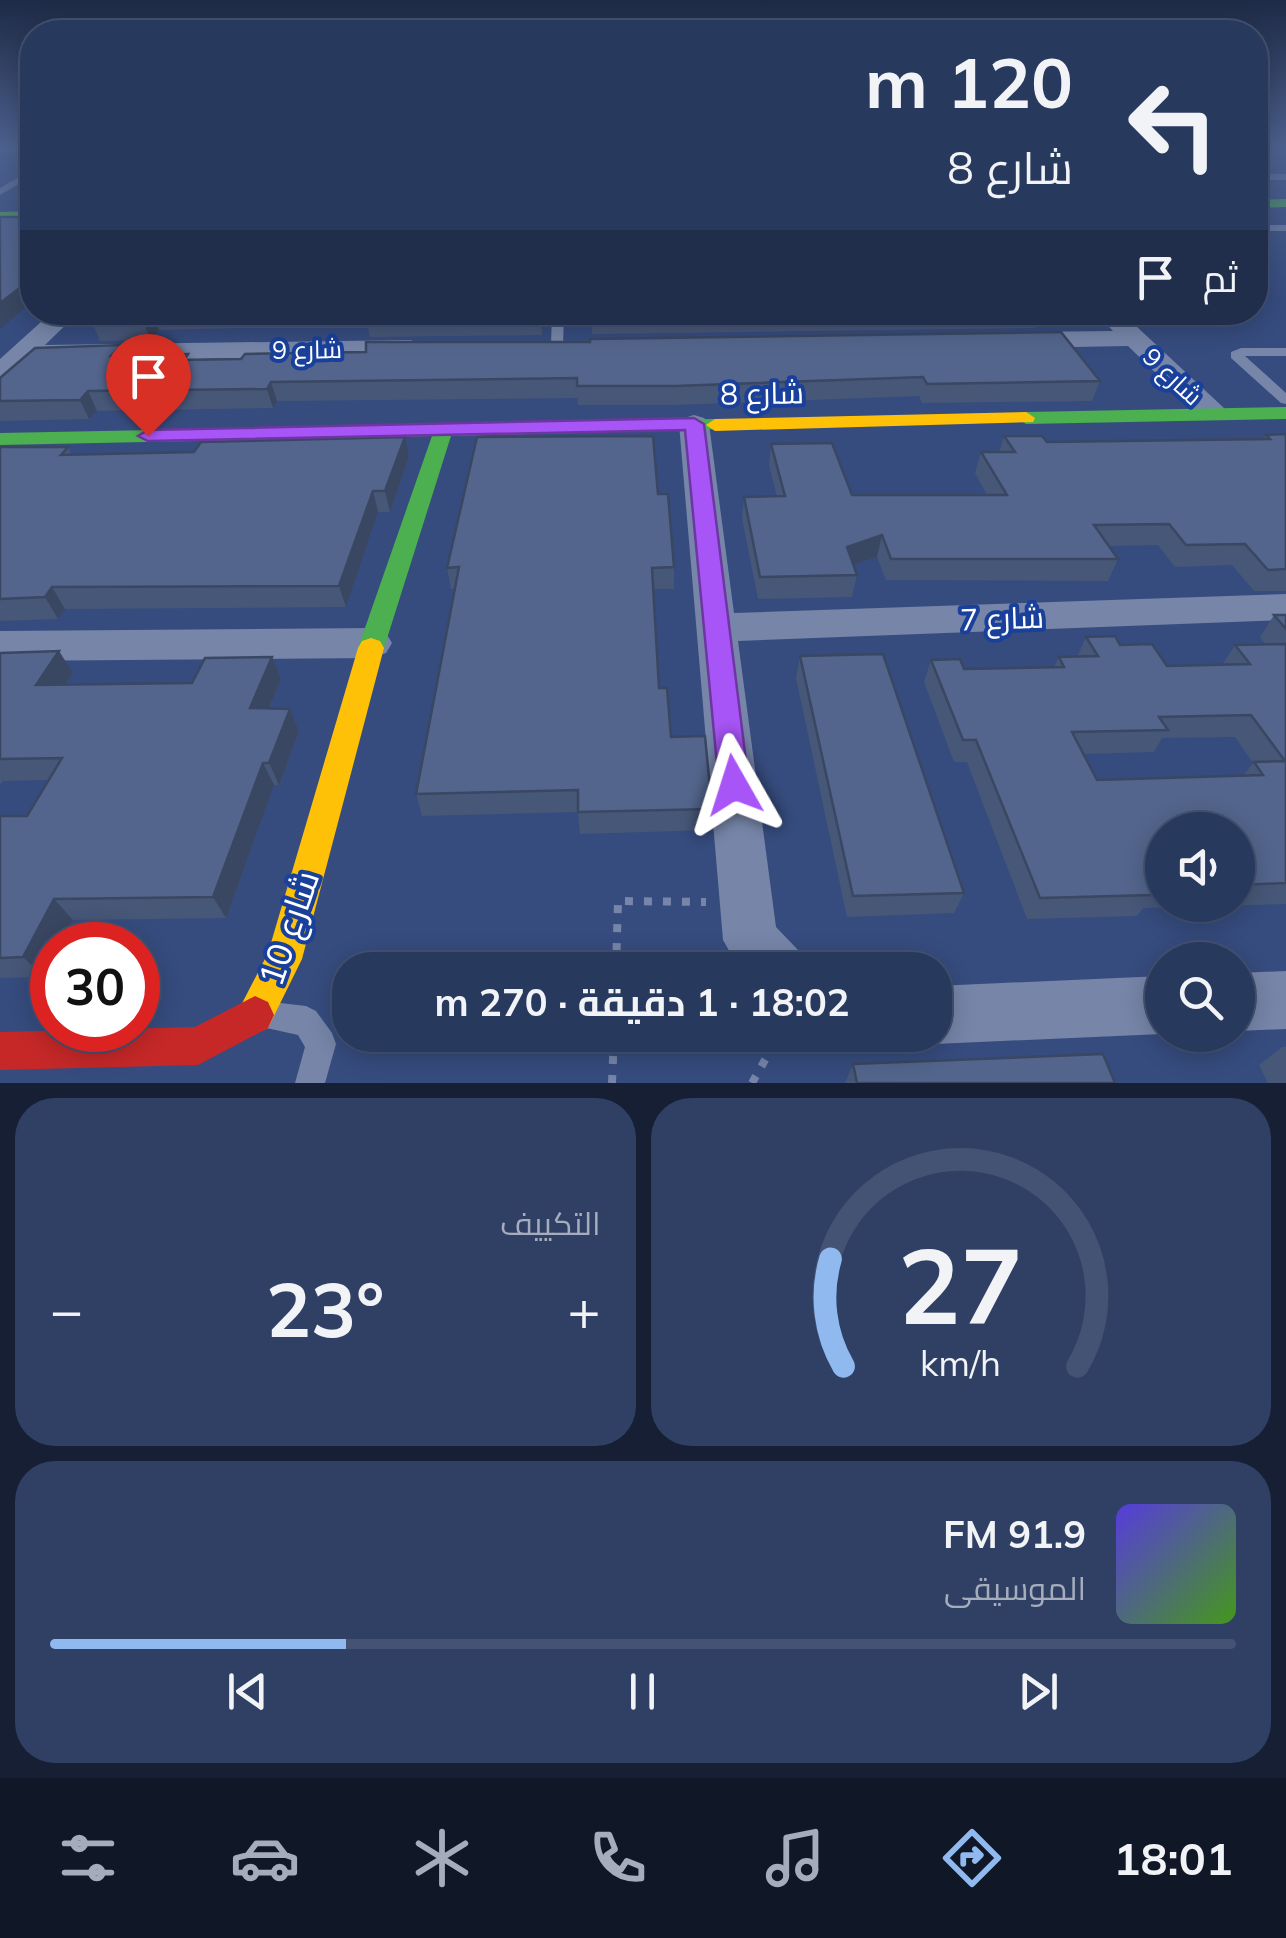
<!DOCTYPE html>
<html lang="ar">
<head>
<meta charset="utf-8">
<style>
	body { margin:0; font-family:Mulish,Cairo,sans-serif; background:#304064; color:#f1f3f6; direction:rtl; height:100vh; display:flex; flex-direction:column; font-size:38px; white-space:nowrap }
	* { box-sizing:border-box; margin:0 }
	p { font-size:32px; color:#a5acbc }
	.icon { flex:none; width:55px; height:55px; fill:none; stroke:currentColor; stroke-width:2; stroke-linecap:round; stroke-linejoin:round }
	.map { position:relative; height:1083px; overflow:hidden; direction:ltr }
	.panel { display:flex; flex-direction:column; gap:15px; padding:15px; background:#161f34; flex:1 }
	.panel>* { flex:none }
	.hud { position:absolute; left:20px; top:20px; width:1248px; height:305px; border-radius:40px; box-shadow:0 5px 25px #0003,0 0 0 2px #445373; direction:rtl; background:#28395e; color:#f1f3f6; overflow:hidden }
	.fabs { position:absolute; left:1145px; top:812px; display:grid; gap:20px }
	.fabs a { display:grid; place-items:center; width:110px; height:110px; border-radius:50%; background:#28395e; box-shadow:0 5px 25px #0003,0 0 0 2px #445373; font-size:50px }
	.speed { position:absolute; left:30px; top:922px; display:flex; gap:20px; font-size:50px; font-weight:700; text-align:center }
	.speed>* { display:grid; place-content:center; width:130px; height:130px; border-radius:50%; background:#28395e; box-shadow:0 5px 25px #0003,0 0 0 2px #445373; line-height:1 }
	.speed .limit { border:15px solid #d22; background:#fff; color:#111 }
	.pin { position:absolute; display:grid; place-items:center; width:85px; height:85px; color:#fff; margin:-102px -42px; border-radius:50% 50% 50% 0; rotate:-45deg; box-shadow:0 0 10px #0007 }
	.pin .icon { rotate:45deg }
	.me { position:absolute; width:110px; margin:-55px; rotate:354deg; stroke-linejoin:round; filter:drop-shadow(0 0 8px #0008) }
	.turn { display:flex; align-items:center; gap:35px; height:210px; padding:0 30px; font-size:45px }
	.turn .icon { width:130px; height:130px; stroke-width:2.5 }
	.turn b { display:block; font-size:70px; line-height:85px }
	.then { display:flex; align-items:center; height:95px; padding:0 30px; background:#0003; gap:20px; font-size:38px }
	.big { font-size:75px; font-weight:700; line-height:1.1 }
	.panel .card { flex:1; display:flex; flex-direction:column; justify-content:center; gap:15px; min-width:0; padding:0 35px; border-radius:40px; background:#304064 }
	.panel .dial { align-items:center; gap:0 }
	.dial svg { height:260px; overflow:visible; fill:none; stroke:#445373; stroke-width:7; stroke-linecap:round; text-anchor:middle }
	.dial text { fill:#f1f3f6; stroke:none }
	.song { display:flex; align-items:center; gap:30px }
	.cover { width:120px; height:120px; border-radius:15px; background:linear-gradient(135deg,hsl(250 70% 55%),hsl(100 70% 35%)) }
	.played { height:10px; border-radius:5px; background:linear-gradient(90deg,#90b9f0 25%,#445373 25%) }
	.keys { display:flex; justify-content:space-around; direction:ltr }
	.heat { display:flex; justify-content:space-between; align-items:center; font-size:55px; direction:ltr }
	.panel .tiles { flex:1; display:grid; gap:15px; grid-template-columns:1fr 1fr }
	.card:last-child { grid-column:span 2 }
	.trip { position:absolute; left:332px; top:952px; width:620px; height:100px; border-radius:40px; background:#28395e; box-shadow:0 5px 25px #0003,0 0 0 2px #445373; font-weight:700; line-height:100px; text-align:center; direction:rtl }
	.menu { display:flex; height:160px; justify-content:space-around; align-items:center; background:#101726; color:#a5acbc }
	.menu .icon { width:70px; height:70px }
	.menu .active { color:#90b9f0 }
	.menu b { font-size:45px; color:#f1f3f6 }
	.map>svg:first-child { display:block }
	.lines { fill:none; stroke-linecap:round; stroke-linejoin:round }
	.path { stroke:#7685a8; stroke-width:8; stroke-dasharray:8 11; stroke-linecap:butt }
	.lane { fill:#7685a8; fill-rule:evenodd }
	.street { fill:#7685a8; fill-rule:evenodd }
	.fast { fill:#4caf50; fill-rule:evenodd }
	.slow { fill:#ffc107; fill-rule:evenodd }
	.jam { fill:#c62828; fill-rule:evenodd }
	.wall { fill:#475778; fill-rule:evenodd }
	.shaded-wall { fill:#3a4762 }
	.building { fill:#53658c; stroke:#3a4762; stroke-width:2.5; fill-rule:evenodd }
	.route { fill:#a855f7; stroke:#6d37a1; stroke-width:2.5 }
	.labels { text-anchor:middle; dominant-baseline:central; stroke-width:8; stroke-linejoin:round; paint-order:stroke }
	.far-street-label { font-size:25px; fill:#fff; stroke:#19409b }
	.street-label { font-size:30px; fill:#fff; stroke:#19409b }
	.near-street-label { font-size:35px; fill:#fff; stroke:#19409b }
</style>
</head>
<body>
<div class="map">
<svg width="1286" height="1083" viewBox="0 0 1286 1083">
	<rect width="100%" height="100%" fill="#364c7e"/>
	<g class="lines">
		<!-- path -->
		<g class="path">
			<path d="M616,970L618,901L706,902"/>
			<path d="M612,1083L614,1035"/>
			<path d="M752,1083L779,1035"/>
		</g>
		<!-- lane -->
		<g class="lane">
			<rect x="0" y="148" width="32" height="4"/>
			<path d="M29,171H32V176L0,195V188Z"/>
			<rect x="1255" y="174" width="31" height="6"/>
			<rect x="1255" y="225" width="31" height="6"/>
			<path d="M552,312H564L563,346L557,350L551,346Z"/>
			<path d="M1241,348H1286V356H1245L1286,393V404L1281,403L1231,358V352Z"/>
			<path d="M272,1002L306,1006L316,1011L332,1033L336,1044L325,1083H295L305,1047L298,1035L262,1027L257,1017L262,1007Z"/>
		</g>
		<!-- street -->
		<g class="street">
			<path d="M52,312H79L45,345L411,340L424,348L411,356L29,361L9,379L0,381V359Z"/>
			<path d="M1095,312H1121L1224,408L1228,414L1224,420H1204L1128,346L1018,348L1005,340L1018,332L1113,331Z"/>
			<path d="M694,415L704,418L709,424L734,613L1286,594V620L738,641L776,927L798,950L806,970H740L723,940L679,424L684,418Z"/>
			<path d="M372,628L386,633L392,643L386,653L372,658L0,661V631Z"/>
			<path d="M1286,971V1029L1238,1031V973Z"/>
			<path d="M1162,976V1034L935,1044L914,1035H935V986Z"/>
		</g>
		<!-- fast -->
		<g class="fast">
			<path d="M1286,199V207L1255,208V200Z"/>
			<path d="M32,211V219L0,220V212Z"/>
			<path d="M1286,407V419L1026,424L1017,418L1026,412Z"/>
			<path d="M715,419L722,421V429L451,436L384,648L380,655H362L358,648L432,436L0,445V433Z"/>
		</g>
		<!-- slow -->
		<g class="slow">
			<path d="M1026,412L1035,418L1033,422L715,431L706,425L715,419Z"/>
			<path d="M371,638L380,641L384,648L302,959L268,1028L255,1034L242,1028L236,1015L268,953L358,648L362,641Z"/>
		</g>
		<!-- jam -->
		<path class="jam" d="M255,996L268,1002L274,1015L268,1028L198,1065L0,1070V1032L195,1027Z"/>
	</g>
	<!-- wall -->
	<g class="wall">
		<path d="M102,312H545L542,335L370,337L368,328H240L159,330L151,340L100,341L92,322Z"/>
		<path d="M591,312H1087L1086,316H1039L1035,328L592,334Z"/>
		<path d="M122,345L126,355L190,360L1100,381L1092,401L922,403L919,396L674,405H578V398L277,401L273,408L97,411L89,419L0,421V378Z"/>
		<path d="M1286,434V591H1254L1232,565L1175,567L1158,545L1109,546L1118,559L1108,581L886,580L877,557L853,565L857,575L852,597L758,599L742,518L744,497H777L769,465L771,444L852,495H987L975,473L981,452H999L1004,436L1047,442L1264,439L1266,435Z"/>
		<path d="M0,447H68L71,454L409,457L390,512H378L346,607L65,609L58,619L0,621Z"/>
		<path d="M658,494L674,567V589H653L659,688L671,737L712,809L710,830L580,834L578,812L422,816L416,794L454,589H451L447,568Z"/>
		<path d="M1274,615H1286V904L1143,908L1137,916L1027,919L967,762H954L924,682L931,660L964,669L1054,667L1059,657H1077L1086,637L1120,645L1167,666L1222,665L1235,645L1265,644L1260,637ZM1235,737L1253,763L1244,775L1097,780L1083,754L1154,752L1162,738ZM1162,830H1238V905H1162Z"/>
		<path d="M0,653L73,673L66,685L192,683L281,679L269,709H290L299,731L279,785H274L226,918L73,920L60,945H52L44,977L0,978V816H27L48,780L3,781L0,785Z"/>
		<path d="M800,656L964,893L954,913L847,917L796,678Z"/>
		<path d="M1282,1047H1286V1083H1268L1259,1065Z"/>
		<path d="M853,1064L1115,1083H845Z"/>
	</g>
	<!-- shaded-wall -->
	<g class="shaded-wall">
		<path d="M30,280L32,285V302L0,329V303Z"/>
		<path d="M152,312L159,330L151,340L143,322Z"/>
		<path d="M541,312H545L542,335L541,317Z"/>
		<path d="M122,345L130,363L111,356Z"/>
		<path d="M271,382L277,401L273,408L267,389Z"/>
		<path d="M88,391L97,411L89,419L80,400Z"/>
		<path d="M405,437L409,457L390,512L385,491Z"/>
		<path d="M373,491L378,512L346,607L339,586Z"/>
		<path d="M882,535L877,557L843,568L847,547Z"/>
		<path d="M52,587L65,609L58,619L45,597Z"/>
		<path d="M59,651L73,673L51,707L36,685Z"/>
		<path d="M272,657L281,679L260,730L250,708Z"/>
		<path d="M290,709L299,731L279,785L269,763Z"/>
		<path d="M263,763L274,785L226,918L213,897Z"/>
		<path d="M54,899L73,920L60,945H52V960L44,977L23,957Z"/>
	</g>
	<!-- building -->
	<g class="building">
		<path d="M0,217H32V280H30L0,303Z"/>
		<path d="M102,312H152L143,322H92Z"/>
		<path d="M366,312H541V317L366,319Z"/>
		<path d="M591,312H872L591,316Z"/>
		<path d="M1061,332L1100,381L927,384L923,377L675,386H577V378L271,382L267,389L88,391L80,400L0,401V378L35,348L122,345L111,356L188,354L184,360L241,359L245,354L366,352V342H590V339Z"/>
		<path d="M1286,434V569L1268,570L1245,544L1186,545L1169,524L1094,525L1118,559H891L882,535L847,547L857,575L760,577L744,497L785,496L771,444L832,443L852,495H1007L981,452H1015L1004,436H1042L1047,442L1270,439L1266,435Z"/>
		<path d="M653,436L658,494H668L674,567L652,568L659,688H667L671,737L705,736L712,809L578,812V790L416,794L459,567L447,568L477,437Z"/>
		<path d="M405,437L385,491H373L339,586L52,587L45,597L0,599V447H68L61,455L194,452L201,442Z"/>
		<path d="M1274,615H1286V629Z"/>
		<path d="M1115,636L1120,645L1152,644L1167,666L1250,664L1235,645L1286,644V883L1238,885V830H1162V887L1149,888L1153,895L1040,898L976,740H963L931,660L960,659L964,669L1064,667L1059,657L1098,656L1086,637ZM1251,715L1285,761L1254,762L1263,775L1097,780L1072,732L1168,730L1159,717Z"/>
		<path d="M59,651L36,685L192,683L205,658L272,657L250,708L290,709L269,763H263L213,897L54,899L23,957L0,958V816H27L62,758L0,759V653Z"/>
		<path d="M883,654L964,893L853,896L800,656Z"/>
		<path d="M1103,1054L1115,1083H857L853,1064Z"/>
	</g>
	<!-- sky -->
	<linearGradient id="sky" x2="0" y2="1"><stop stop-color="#1e2a45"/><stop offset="0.49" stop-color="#4c618f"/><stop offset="1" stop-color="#4c618f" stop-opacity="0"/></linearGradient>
	<rect width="1286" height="300" fill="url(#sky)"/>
	<!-- route -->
	<path class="route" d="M694,418L704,424L749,785L745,794L734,798L723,794L719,785L685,430L148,441L138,436L148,430Z"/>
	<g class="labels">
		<!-- far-street labels -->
		<g class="far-street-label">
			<text transform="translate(307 349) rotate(-1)">شارع 9</text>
			<text transform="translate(1173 376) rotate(43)">شارع 9</text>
		</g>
		<!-- street labels -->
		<g class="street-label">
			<text transform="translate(762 393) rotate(-1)">شارع 8</text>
			<text transform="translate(1002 618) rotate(-2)">شارع 7</text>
		</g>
		<!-- near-street labels -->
		<g class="near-street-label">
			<text transform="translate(288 928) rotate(-71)">شارع 10</text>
		</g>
	</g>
</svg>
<div class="fabs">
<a><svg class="icon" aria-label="sound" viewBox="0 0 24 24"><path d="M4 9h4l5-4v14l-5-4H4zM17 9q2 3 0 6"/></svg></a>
<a><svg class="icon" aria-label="search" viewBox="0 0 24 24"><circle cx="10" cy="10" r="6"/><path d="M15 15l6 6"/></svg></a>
</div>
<div class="speed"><div class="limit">30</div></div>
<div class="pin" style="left:148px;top:436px;background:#d93025"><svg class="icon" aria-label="arrive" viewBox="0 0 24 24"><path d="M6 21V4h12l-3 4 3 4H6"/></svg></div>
<svg class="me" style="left:734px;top:785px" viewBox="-20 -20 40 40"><path d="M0-17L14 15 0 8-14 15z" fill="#a855f7" stroke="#fff" stroke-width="4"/></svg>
<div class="trip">18:02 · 1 دقيقة · 270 m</div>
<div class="hud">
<div class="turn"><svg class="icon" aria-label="left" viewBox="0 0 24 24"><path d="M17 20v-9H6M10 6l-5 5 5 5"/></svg><div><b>120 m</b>شارع 8</div></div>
<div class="then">ثم<svg class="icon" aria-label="arrive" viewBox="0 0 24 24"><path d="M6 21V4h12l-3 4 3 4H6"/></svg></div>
</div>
</div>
<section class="panel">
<div class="tiles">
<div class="card dial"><svg viewBox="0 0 100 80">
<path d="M14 69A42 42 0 1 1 86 69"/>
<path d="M14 69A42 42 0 0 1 10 36" stroke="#90b9f0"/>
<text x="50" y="56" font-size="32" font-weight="700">27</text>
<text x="50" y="72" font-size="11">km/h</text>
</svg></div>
<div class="card"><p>التكييف</p>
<div class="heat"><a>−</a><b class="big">23°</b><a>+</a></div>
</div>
<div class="card">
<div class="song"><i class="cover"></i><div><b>91.9 FM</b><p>الموسيقى</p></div></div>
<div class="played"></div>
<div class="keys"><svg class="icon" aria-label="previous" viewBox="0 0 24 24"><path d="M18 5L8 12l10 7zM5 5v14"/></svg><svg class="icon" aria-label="pause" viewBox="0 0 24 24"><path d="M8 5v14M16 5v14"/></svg><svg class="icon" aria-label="next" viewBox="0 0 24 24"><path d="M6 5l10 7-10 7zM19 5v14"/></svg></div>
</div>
</div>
</section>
<nav class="menu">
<b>18:01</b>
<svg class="icon active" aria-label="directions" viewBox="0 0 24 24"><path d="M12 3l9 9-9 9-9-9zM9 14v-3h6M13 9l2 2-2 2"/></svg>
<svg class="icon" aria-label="music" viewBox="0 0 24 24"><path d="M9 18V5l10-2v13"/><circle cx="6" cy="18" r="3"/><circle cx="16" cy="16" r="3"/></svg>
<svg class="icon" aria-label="phone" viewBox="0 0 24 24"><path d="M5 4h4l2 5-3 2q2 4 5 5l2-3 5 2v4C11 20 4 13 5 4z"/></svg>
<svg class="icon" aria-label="climate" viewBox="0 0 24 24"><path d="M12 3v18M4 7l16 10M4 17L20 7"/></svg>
<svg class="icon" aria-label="car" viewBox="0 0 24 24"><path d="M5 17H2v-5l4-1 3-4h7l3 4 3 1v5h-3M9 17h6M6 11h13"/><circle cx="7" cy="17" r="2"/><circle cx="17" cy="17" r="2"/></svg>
<svg class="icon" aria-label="filters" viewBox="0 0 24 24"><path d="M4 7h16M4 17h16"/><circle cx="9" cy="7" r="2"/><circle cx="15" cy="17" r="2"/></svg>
</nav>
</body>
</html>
